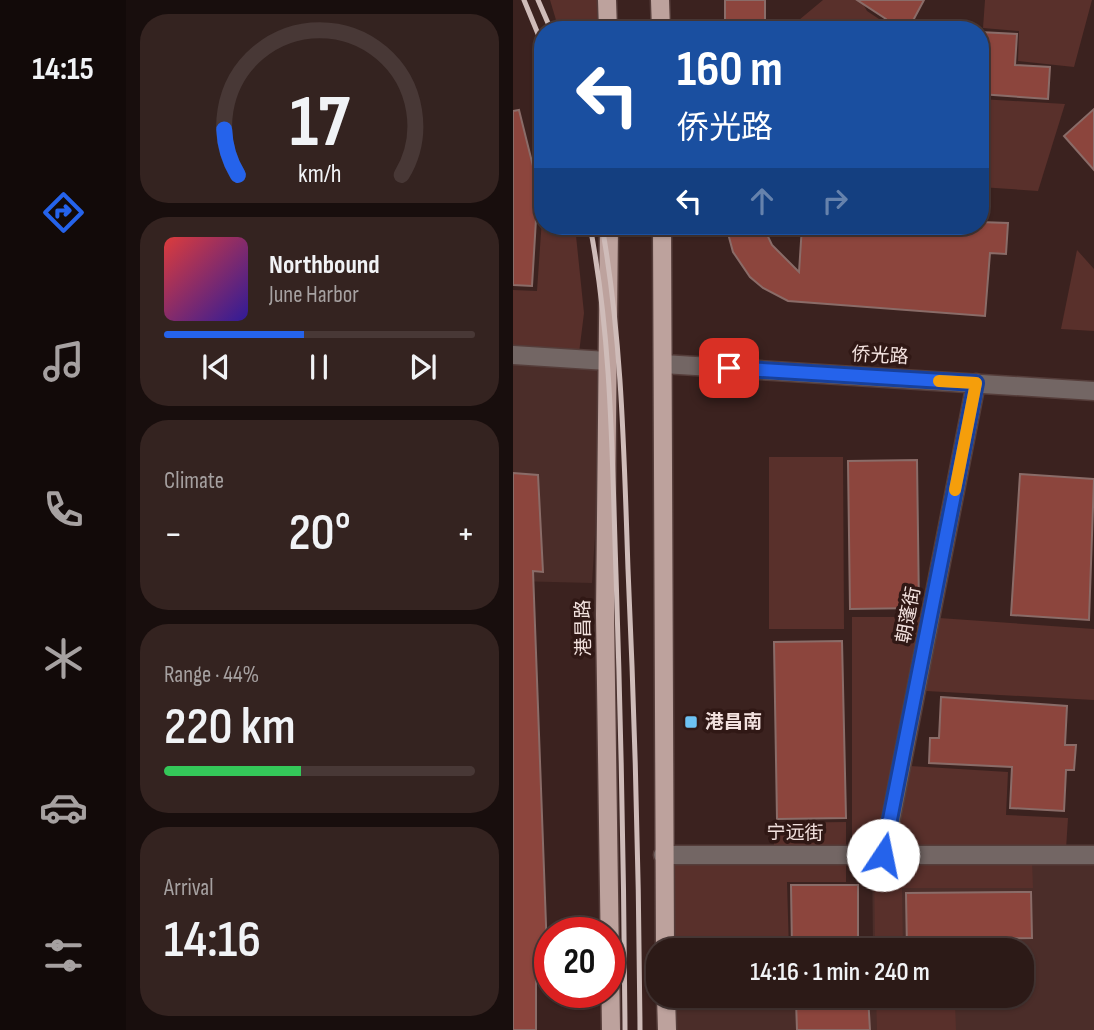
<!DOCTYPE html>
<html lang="en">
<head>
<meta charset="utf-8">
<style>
	body { margin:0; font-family:"Sofia Sans Condensed","Noto Sans SC",sans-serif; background:#342320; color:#f1f3f6; height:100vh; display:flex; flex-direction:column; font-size:26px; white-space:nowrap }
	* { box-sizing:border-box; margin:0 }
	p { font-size:23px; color:#a6a1a1 }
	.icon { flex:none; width:38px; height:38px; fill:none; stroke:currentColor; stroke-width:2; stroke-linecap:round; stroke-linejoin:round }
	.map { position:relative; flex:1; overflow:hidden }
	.panel { display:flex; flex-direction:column; gap:14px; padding:14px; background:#180e0d; width:387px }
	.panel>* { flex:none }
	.hud { position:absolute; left:21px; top:21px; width:455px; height:214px; border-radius:28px; box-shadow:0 2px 5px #0004,0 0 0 2px #483836; background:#1a4fa0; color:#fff; overflow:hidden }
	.speed { position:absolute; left:21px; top:917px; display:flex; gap:14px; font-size:35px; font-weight:700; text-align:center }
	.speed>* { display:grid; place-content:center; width:91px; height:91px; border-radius:50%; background:#2c1a17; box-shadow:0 2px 5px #0004,0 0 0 2px #483836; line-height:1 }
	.speed .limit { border:10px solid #d22; background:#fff; color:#111 }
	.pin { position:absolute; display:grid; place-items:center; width:60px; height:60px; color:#fff; margin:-30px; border-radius:14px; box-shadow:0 4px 10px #0006 }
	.me { position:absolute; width:77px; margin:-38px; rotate:11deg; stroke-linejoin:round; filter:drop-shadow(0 0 5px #0008) }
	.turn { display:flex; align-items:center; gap:24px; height:147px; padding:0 28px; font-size:32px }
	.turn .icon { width:91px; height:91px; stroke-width:2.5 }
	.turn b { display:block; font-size:49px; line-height:60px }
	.lanes { display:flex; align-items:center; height:66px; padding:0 28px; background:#0003; justify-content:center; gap:35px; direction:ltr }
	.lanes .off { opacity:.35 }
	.big { font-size:52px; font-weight:600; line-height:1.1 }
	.panel .widget { flex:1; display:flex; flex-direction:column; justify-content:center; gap:10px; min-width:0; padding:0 24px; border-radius:28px; background:#342320 }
	.panel .dial { align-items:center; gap:0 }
	.dial svg { height:182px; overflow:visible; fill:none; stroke:#483836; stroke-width:7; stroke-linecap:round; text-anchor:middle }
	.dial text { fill:#f1f3f6; stroke:none }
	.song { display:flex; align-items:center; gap:21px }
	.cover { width:84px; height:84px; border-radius:10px; background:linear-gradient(135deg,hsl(0 70% 55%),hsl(250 70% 35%)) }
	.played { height:7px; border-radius:4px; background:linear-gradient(90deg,#2563eb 45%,#483836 45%) }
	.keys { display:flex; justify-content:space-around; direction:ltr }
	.heat { display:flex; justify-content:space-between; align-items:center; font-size:38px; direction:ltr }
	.charge { height:10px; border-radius:5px; background:linear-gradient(90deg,#34c759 44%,#483836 0) }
	.trip { position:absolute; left:133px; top:938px; width:388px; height:70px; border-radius:28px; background:#2c1a17; box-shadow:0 2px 5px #0004,0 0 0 2px #483836; font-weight:600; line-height:70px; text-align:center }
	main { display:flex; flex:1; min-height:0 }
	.dock { display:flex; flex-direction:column; width:126px; justify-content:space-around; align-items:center; background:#120a09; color:#a6a1a1 }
	.dock .icon { width:49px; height:49px }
	.dock .on { color:#2563eb }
	.dock b { font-size:32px; color:#f1f3f6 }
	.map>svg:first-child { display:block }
	.built { fill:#4b2d29 }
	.green { fill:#59302b }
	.building { fill:#8c453d; stroke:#8a6c68; stroke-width:2 }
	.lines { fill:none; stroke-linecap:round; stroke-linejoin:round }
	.minor-casing { stroke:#553d3a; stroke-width:21 }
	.major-casing { stroke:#553d3a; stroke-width:21 }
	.minor { stroke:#736664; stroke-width:18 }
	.major { stroke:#bda29d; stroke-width:18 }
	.rail { stroke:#cfbcb9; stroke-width:5 }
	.route-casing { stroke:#184099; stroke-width:18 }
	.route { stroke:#2563eb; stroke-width:12 }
	.slow { stroke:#f59e0b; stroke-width:12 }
	.poi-dot { fill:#6dc2f3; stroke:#301815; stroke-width:2.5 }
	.labels { text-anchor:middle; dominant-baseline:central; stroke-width:7; stroke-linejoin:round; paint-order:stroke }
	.street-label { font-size:19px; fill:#f2e1de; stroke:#301815 }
	.poi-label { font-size:19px; font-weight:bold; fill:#f2e1de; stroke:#301815; text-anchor:start }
</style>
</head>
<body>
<main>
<nav class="dock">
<b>14:15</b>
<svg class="icon on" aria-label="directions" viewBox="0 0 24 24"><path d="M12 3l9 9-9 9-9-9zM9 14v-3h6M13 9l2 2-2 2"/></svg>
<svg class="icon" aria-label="music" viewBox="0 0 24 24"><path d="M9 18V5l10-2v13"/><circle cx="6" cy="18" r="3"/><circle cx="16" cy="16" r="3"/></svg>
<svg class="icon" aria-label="phone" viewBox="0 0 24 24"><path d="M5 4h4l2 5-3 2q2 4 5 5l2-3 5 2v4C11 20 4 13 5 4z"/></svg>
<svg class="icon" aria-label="climate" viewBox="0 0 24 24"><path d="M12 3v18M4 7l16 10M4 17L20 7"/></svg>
<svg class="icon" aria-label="car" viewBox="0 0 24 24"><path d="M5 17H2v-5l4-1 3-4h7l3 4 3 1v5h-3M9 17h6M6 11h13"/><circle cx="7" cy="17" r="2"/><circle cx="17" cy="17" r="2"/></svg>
<svg class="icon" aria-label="filters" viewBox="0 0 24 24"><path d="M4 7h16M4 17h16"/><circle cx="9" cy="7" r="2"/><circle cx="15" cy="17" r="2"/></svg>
</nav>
<section class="panel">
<div class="widget dial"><svg viewBox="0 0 100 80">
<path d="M14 69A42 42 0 1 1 86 69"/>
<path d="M14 69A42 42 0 0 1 8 49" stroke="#2563eb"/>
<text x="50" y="56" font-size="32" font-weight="700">17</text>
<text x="50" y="72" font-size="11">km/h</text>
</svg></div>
<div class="widget">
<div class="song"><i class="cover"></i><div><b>Northbound</b><p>June Harbor</p></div></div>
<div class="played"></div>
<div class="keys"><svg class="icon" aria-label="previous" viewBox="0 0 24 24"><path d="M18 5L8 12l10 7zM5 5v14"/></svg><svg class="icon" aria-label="pause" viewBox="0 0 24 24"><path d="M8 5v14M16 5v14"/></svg><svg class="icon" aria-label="next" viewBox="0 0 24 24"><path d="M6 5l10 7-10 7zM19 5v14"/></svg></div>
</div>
<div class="widget"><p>Climate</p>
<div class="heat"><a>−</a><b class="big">20°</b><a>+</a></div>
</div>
<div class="widget"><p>Range · 44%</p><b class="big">220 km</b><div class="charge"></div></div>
<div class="widget"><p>Arrival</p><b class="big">14:16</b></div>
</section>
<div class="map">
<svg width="582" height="1030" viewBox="0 0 582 1030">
	<rect width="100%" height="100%" fill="#3b221f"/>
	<!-- built -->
	<g class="built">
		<path d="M0,356L93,362L79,583L0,581Z"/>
		<path d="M359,855H581V1030H155L154,996H359L360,1004L361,996H509V950H360Z"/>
	</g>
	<!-- green -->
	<g class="green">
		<path d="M37,0H93L94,30H46Z"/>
		<path d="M310,0H348L354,11L369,21L368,30H302L286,20Z"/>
		<path d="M472,0H579L561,67L505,61L506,31L470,28Z"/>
		<path d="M467,99L552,104L525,191L467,187Z"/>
		<path d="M30,204V226H62L71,313L66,353L0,348V290L24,291Z"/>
		<path d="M564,250L581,269V331L548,329Z"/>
		<path d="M256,457H330L331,629H256Z"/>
		<path d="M339,617H409L365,841L339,842Z"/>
		<path d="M426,618L581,629V700L413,691Z"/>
		<path d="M397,766L495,772L493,815L555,818L553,849H377Z"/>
		<path d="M333,822V882H274L276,950H161V857L261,860V823Z"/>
		<path d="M361,859L519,860L520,888H389L390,950H362Z"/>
		<path d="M363,996H391L392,1004L442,1003L443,1030H364Z"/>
	</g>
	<!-- building -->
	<g class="building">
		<rect x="212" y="0" width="40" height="30"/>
		<path d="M344,0H411L395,30H373V19Z"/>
		<path d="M467,32L504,34L502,65L537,67L535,99L467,94Z"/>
		<path d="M581,109V170L551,136Z"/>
		<path d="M6,110L25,186L19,286L0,285V111Z"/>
		<path d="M467,222L495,223L493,254L477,253L472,316L275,301L250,288L237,277L220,252L213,226H250L259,245L286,272L289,226H467Z"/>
		<path d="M404,460L406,608L337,609L335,461Z"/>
		<path d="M0,473L25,475L30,572L20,571L34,952L23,953V1030H0Z"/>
		<path d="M507,474L581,479L576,620L498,615Z"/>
		<path d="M329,641L333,818L264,819L261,642Z"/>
		<path d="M428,697L554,706L552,745H563L561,770H553L551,811L497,808L499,767L416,763L417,738H426Z"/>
		<path d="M278,885H345V950H279Z"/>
		<path d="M518,892L519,938L443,939V950H394L393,893Z"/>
		<path d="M288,996H355L357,1030H284L283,1001Z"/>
	</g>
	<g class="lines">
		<!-- minor casing -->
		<g class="minor-casing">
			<g id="minor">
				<path d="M0,355L94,361"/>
				<path d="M150,364L582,391"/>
				<path d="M371,854L463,383"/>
				<path d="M150,855H582"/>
			</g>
		</g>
		<!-- major casing -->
		<g class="major-casing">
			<g id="major">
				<path d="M94,0L95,30"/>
				<path d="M147,0L148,30"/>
				<path d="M96,226L92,615L98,1030"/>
				<path d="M149,226L152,950"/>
				<path d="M153,996L154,1030"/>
			</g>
		</g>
		<!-- minor -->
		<use href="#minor" class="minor"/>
		<!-- major -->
		<use href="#major" class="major"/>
		<!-- rail -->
		<g class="rail">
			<path d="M11,0L30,46"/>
			<path d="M25,0L38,30"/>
			<path d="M77,226C99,341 99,458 103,574C108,726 111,878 112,1030"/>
			<path d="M89,226C109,339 111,454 115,569C122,723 126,876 127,1030"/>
		</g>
	</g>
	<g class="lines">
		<!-- route casing -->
		<g class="route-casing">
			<path id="route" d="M216,368L463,383L370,855"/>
		</g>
		<!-- route -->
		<use href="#route" class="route"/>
		<!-- slow -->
		<path class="slow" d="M426,381L463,383L442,490"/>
	</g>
	<!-- markers -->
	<rect class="poi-dot" x="171" y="715" width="14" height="14" rx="3.5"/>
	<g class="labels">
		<!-- street labels -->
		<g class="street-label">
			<text transform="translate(367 356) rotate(3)">侨光路</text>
			<text transform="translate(396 615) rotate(-79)">朝蓬街</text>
			<text transform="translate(71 628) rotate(-91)">港昌路</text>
			<text x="282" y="833">宁远街</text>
		</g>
		<!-- poi labels -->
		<g class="poi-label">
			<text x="192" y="722">港昌南</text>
		</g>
	</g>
</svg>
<div class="speed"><div class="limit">20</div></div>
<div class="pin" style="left:216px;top:368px;background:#d93025"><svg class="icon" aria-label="arrive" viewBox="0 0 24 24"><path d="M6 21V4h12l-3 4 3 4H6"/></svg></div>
<svg class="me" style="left:370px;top:855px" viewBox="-20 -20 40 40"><circle r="19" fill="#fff"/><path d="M0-13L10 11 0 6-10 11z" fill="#2563eb"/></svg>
<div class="trip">14:16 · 1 min · 240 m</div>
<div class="hud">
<div class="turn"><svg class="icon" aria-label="left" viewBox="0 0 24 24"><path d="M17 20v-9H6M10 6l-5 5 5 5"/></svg><div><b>160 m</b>侨光路</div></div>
<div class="lanes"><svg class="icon" aria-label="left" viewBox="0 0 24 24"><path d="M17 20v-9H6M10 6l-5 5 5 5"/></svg><svg class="icon off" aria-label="ahead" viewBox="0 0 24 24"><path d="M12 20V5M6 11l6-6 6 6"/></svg><svg class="icon off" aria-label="right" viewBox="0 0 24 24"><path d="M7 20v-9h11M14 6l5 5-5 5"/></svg></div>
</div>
</div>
</main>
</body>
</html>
